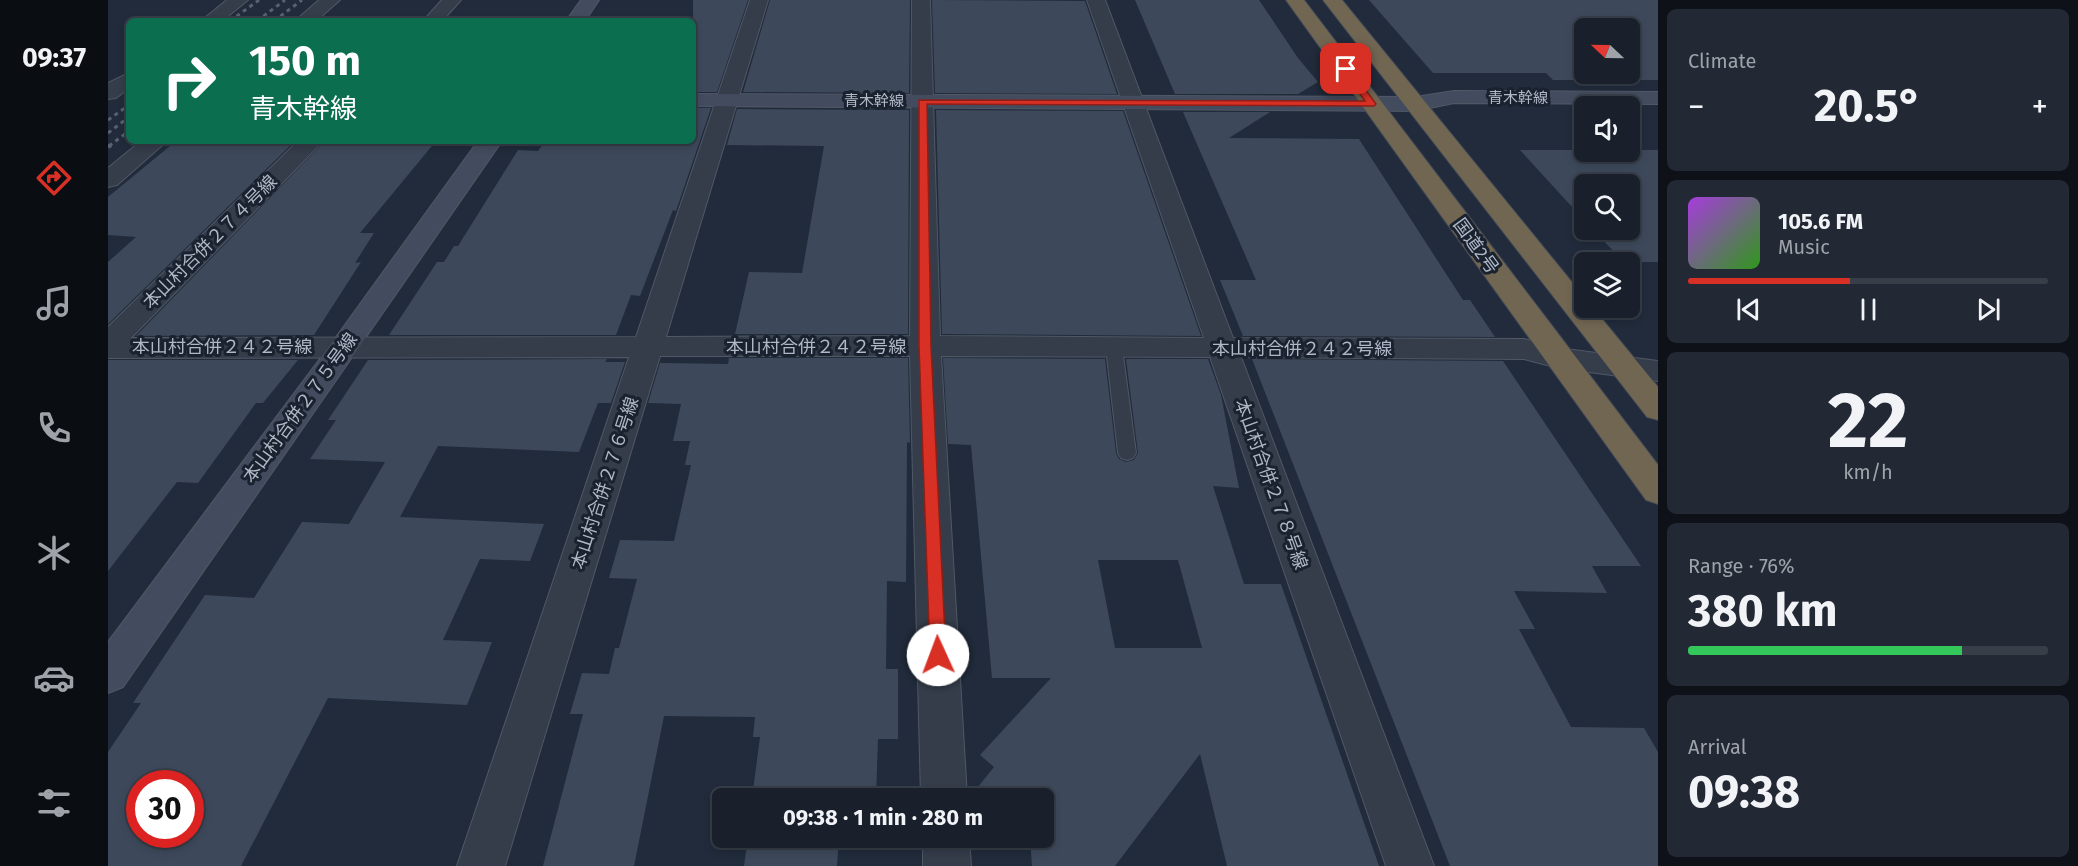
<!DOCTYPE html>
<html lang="en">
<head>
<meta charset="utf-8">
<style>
	body { margin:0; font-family:"Fira Sans","Noto Sans JP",sans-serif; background:#222834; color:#f1f3f6; height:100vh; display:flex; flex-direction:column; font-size:22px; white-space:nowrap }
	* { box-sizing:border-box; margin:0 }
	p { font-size:20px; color:#9fa3a9 }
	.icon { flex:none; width:33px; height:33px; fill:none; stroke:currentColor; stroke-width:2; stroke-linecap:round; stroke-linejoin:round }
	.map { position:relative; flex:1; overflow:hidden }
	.details { display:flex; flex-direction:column; gap:9px; padding:9px; background:#0e1218; width:420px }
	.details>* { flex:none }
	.guide { position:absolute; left:18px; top:18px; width:570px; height:126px; border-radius:9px; box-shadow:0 3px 9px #0003,0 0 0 2px #373e48; background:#0b6e4f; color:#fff; overflow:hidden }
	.needle { width:39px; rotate:292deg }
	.controls { position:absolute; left:1466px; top:18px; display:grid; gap:12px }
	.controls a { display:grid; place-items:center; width:66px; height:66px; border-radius:9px; background:#19202c; box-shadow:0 3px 9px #0003,0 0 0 2px #373e48; font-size:30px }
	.speed { position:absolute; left:18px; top:770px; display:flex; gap:12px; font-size:30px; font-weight:700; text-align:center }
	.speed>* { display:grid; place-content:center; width:78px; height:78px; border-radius:50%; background:#19202c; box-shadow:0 3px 9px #0003,0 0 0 2px #373e48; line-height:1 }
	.speed .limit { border:9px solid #d22; background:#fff; color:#111 }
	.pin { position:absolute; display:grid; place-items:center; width:51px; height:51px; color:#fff; margin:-26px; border-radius:12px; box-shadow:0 3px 9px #0006 }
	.me { position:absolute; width:66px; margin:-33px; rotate:358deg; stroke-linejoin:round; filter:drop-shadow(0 0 4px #0008) }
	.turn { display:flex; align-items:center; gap:21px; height:126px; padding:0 24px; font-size:27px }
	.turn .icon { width:78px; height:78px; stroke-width:2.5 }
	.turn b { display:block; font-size:42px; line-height:51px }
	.big { font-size:45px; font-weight:700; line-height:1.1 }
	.details .tile { flex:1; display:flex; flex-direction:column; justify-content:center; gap:9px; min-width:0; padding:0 21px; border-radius:9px; background:#222834 }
	.details .dial { align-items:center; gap:0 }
	.dial b { font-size:78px; line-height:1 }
	.song { display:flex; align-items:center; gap:18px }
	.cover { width:72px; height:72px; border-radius:9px; background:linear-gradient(135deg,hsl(280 70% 55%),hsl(110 70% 35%)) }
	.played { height:6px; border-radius:3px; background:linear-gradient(90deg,#d93025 45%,#373e48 45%) }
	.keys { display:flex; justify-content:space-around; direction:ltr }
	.heat { display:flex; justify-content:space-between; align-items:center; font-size:33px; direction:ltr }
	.charge { height:9px; border-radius:4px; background:linear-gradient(90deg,#34c759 76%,#373e48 0) }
	.trip { position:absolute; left:604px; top:788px; width:342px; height:60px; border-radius:9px; background:#19202c; box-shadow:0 3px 9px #0003,0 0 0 2px #373e48; font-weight:700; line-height:60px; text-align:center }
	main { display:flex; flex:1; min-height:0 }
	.dock { display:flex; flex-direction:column; width:108px; justify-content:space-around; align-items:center; background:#0a0d12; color:#9fa3a9 }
	.dock .icon { width:42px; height:42px }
	.dock .active { color:#d93025 }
	.dock b { font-size:27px; color:#f1f3f6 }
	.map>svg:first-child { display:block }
	.building { fill:#3d495b; fill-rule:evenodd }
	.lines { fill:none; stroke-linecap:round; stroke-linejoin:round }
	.lane-casing { stroke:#505866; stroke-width:2 }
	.street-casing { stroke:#505866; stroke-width:2 }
	.secondary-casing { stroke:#505866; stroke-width:2 }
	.highway-casing { stroke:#404856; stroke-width:2 }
	.lane { fill:#353d4b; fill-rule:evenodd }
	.street { fill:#353d4b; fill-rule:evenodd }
	.secondary { fill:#434c5e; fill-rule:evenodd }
	.highway { fill:#716652; fill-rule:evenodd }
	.rail-far1 { stroke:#576172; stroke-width:3; stroke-dasharray:4 4; stroke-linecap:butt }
	.rail { stroke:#576172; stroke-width:4; stroke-dasharray:4.5 4.5; stroke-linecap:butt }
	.route { fill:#d93025; stroke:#8d1f18; stroke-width:1.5 }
	.labels { text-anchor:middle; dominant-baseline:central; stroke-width:6; stroke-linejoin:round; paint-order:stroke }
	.far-street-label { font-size:15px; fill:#b0b8c7; stroke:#1a2230 }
	.street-label { font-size:18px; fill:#b0b8c7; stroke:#1a2230 }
</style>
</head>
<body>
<main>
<nav class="dock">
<b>09:37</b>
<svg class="icon active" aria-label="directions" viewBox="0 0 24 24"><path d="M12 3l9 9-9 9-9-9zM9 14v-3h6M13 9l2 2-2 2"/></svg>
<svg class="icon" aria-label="music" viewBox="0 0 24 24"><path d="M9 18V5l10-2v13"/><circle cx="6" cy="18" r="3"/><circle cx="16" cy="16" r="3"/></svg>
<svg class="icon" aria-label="phone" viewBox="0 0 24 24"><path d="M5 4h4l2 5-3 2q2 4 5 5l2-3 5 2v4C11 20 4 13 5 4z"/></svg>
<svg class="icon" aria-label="climate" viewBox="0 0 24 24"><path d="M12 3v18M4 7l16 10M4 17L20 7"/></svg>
<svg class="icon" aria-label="car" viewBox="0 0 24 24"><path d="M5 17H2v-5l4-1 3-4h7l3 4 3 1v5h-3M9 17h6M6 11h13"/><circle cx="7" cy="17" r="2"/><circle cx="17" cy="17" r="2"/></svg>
<svg class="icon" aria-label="filters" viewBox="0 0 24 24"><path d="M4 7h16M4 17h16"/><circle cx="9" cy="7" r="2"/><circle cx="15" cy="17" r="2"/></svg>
</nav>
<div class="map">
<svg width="1550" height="866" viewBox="0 0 1550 866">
	<rect width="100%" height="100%" fill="#212b3b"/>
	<!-- building -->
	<g class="building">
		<path d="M585,0H640L609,92H585Z"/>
		<path d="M662,0H802L801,93L635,92Z"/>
		<path d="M824,0L977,1L1009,94L827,93Z"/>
		<path d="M1027,0H1151L1190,58L1210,82L1190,94H1067Z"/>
		<path d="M1261,0H1550V80H1445L1438,73H1325ZM1476,28H1521V74H1476Z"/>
		<path d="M585,108H603L568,211L565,210L532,296L523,295L508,335H281L329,262H336L346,246H350L410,150L430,151L437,141H585Z"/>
		<path d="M629,109L801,110L800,334H627L641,272L694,273L716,146L619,145Z"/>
		<path d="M828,110L1015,111L1093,336L834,334Z"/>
		<path d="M1075,112H1162L1121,138L1251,139L1355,300H1362L1387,337L1135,336L1112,280H1148Z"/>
		<path d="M68,141H187L0,324V262L28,237L0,235V197Z"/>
		<path d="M217,141H328L252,233H266L247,263L253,262L206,335L28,336Z"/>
		<path d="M1412,150H1550V262H1516L1485,230H1521V184H1476V220Z"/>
		<path d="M621,358H800L802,443L799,442L798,582L779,581L778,669H790V739H770L768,798H644L652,737H645L647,717L556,716L526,866H435L475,714H462L474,673L501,674L507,648H511L529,579L501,578L512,540L566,541L583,465H577L582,441H565L573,404L540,403L552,363L620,364Z"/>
		<path d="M835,358L997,359L1008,453L1011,459L1018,462L1026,460L1030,453L1018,359H1100L1113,395L1131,488L1105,486L1136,584H1173L1271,866H1119L1092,754L1007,866H924L922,837H936V798H861L886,767L872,755L943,678H884L863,445L840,444ZM990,560H1070L1094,648H1007Z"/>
		<path d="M499,359L497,362H517L503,403H490L471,452L330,446L292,517L436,524L422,561L372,559L335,640L384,642L359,705L220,698L133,866H0V752L33,703H25L97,595L146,598L194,522L241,524L277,462L202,459L228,420H220L260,360ZM32,783H82V834H32Z"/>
		<path d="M1144,359L1395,361L1533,566H1484L1499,593L1406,591L1427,629H1411L1463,727L1536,728L1550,752V866H1342Z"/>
		<path d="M0,360H190L155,403H148L90,483L69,482L0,571Z"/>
		<path d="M640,837H731L729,866H636Z"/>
	</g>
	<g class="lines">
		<!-- lane casing -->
		<g class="lane-casing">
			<path id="lane" d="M1006,343L1012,344L1014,348L1028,453L1025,458L1019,460L1013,458L1010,453L998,348L1000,344Z"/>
		</g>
		<!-- street casing -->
		<g class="street-casing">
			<g id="street">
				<path d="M119,0H140L114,21H93Z"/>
				<path d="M211,0H232L208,21H187Z"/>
				<path d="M334,0H353L334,21H315Z"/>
				<path d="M642,0H660L558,337L802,336L804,0H822L832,336L1096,338L979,0H997L1125,338L1416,339L1450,348L1550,361V381L1450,368L1416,359L1133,357L1326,866H1278L1102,357L833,356L859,798H813L802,356H552L397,866H349L521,357L0,358V327L190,141H215L23,338L528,337Z"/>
				<path d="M21,73V88L8,98L0,99V83Z"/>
				<path d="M33,141H59L9,185L0,187V168Z"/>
				<path d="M815,837H861L863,866H815Z"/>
			</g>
		</g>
		<!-- secondary casing -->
		<g class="secondary-casing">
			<g id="secondary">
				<path d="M473,0H491L477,21H458Z"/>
				<path d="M1346,91L1550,92V104L1346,103L1307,111L585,106V94L1307,97Z"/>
				<path d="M370,141H394L15,687L0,693V642L226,340Z"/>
			</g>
		</g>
		<!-- highway casing -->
		<g class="highway-casing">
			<g id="highway">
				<path d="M1178,0H1196L1550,465V504L1538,500Z"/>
				<path d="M1215,0H1234L1476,297V308H1485L1550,387V420L1539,417Z"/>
			</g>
		</g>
		<!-- lane -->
		<use href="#lane" class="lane"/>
		<!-- street -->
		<use href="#street" class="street"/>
		<!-- secondary -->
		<use href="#secondary" class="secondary"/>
		<!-- highway -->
		<use href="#highway" class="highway"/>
		<!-- rail-far1 -->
		<g class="rail-far1">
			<path d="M122,21L151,0"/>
			<path d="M149,21L177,0"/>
			<path d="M166,21L194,0"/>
			<path d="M0,120L21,105"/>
			<path d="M0,133L21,117"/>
			<path d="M1,146L21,131"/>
		</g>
		<!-- rail -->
		<path class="rail" d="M0,147L3,145"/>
	</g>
	<!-- route -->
	<path class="route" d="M1235,67H1241L1268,104L1266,106L819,104L823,346L838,655L836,661L830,663L824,661L822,655L811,346V100L1257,101L1234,69Z"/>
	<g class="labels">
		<!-- far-street labels -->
		<g class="far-street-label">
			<text x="1410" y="98">青木幹線</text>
			<text x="766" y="101">青木幹線</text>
		</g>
		<!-- street labels -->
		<g class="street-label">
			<text transform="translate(102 242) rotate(-45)">本山村合併２７４号線</text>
			<text transform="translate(1368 246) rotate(54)">国道2号</text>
			<text x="114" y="347">本山村合併２４２号線</text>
			<text x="708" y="347">本山村合併２４２号線</text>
			<text x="1194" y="349">本山村合併２４２号線</text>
			<text transform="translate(192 408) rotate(-54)">本山村合併２７５号線</text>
			<text transform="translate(497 483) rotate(-72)">本山村合併２７６号線</text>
			<text transform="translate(1163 484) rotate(70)">本山村合併２７８号線</text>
		</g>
	</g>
</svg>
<div class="controls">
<a><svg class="needle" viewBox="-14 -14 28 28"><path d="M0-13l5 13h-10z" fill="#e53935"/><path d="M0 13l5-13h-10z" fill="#9fa3a9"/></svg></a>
<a><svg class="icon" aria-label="sound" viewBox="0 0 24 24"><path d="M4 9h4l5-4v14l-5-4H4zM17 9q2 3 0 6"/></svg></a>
<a><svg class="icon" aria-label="search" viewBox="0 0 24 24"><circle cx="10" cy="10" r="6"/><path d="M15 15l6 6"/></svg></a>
<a><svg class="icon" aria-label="layers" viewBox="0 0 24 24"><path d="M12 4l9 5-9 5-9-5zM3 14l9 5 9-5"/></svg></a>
</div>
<div class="speed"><div class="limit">30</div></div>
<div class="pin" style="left:1238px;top:69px;background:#d93025"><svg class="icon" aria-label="arrive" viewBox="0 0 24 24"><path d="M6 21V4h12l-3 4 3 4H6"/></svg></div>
<svg class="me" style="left:830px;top:655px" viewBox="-20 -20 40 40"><circle r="19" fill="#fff"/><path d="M0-13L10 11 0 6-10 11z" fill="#d93025"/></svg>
<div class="trip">09:38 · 1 min · 280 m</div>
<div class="guide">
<div class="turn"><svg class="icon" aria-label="right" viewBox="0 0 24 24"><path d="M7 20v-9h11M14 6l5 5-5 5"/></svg><div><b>150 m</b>青木幹線</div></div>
</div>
</div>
<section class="details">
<div class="tile"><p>Climate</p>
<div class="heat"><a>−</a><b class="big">20.5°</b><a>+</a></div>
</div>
<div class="tile">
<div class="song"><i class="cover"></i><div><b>105.6 FM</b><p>Music</p></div></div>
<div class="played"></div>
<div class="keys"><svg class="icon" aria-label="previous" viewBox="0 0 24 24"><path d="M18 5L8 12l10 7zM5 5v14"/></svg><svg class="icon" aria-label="pause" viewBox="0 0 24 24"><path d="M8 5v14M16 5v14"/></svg><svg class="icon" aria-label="next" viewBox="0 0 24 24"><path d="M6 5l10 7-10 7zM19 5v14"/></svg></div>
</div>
<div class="tile dial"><b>22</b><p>km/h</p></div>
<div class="tile"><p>Range · 76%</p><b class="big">380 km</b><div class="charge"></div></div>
<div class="tile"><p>Arrival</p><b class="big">09:38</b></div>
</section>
</main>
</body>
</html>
